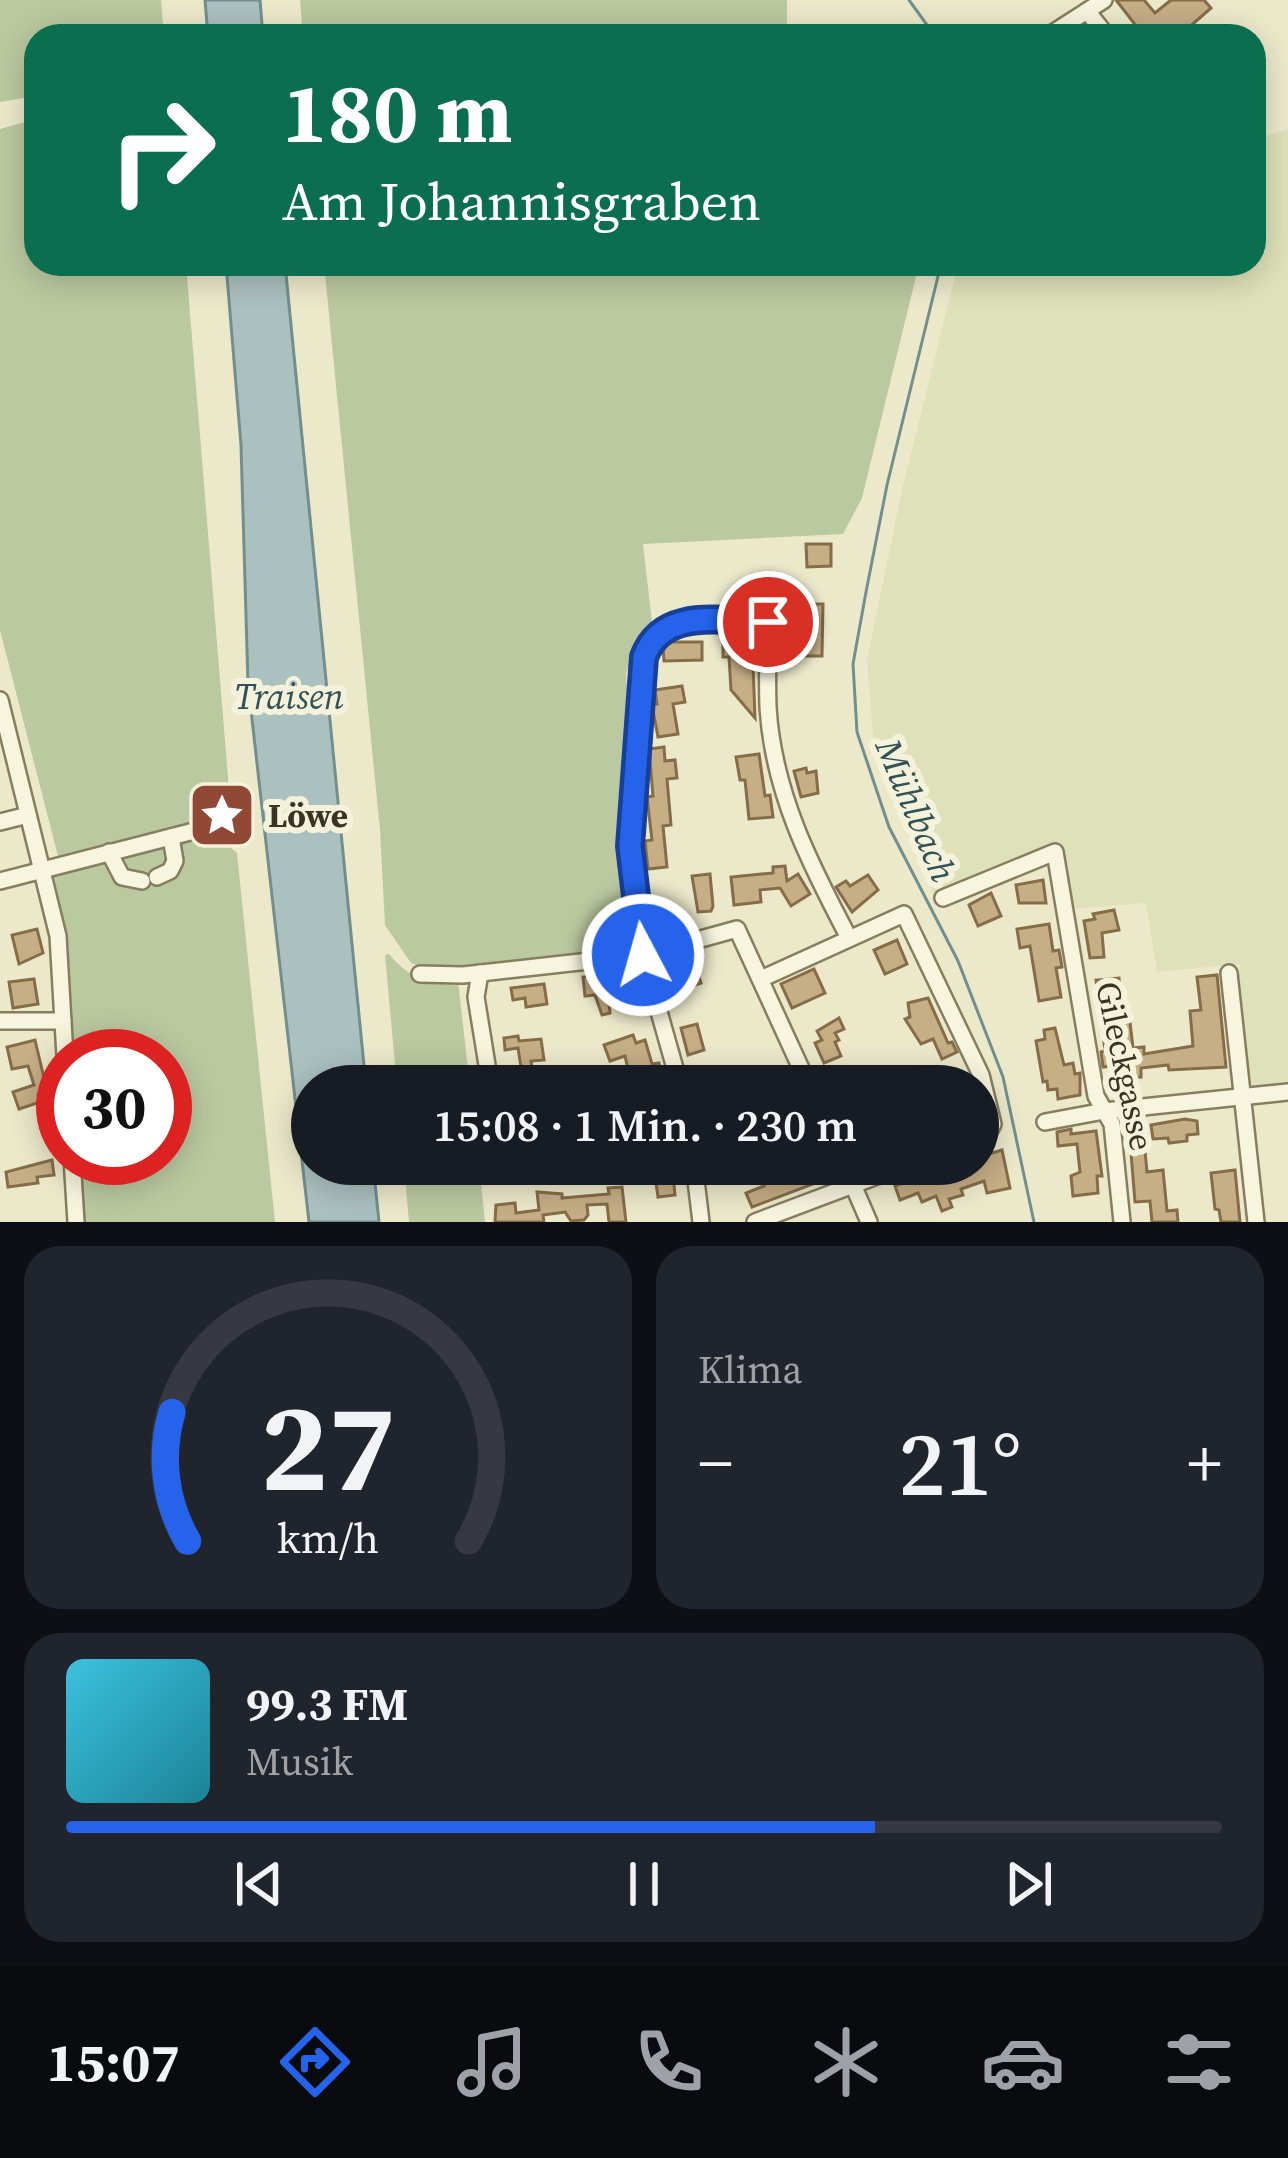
<!DOCTYPE html>
<html lang="de">
<head>
<meta charset="utf-8">
<style>
	body { margin:0; font-family:"Source Serif 4",serif; background:#20242c; color:#f1f3f6; height:100vh; display:flex; flex-direction:column; font-size:45px; white-space:nowrap }
	* { box-sizing:border-box; margin:0 }
	p { font-size:39px; color:#9ea1a6 }
	.icon { flex:none; width:66px; height:66px; fill:none; stroke:currentColor; stroke-width:2; stroke-linecap:round; stroke-linejoin:round }
	.map { position:relative; height:1222px; overflow:hidden }
	.side { display:flex; flex-direction:column; gap:24px; padding:24px; background:#0d0f14; flex:1 }
	.side>* { flex:none }
	.banner { position:absolute; left:24px; top:24px; width:1242px; height:252px; border-radius:36px; box-shadow:0 6px 30px #0003; background:#0b6e4f; color:#fff; overflow:hidden }
	.speed { position:absolute; left:36px; top:1029px; display:flex; gap:24px; font-size:60px; font-weight:700; text-align:center }
	.speed>* { display:grid; place-content:center; width:156px; height:156px; border-radius:50%; background:#171b24; box-shadow:0 6px 30px #0003; line-height:1 }
	.speed .limit { border:18px solid #d22; background:#fff; color:#111 }
	.pin { position:absolute; display:grid; place-items:center; width:102px; height:102px; color:#fff; margin:-51px; border:6px solid #fff; border-radius:50%; box-shadow:0 3px 12px #0007 }
	.me { position:absolute; width:132px; margin:-66px; rotate:354deg; stroke-linejoin:round; filter:drop-shadow(0 0 9px #0008) }
	.turn { display:flex; align-items:center; gap:42px; height:252px; padding:0 60px; font-size:54px }
	.turn .icon { width:156px; height:156px; stroke-width:2.5 }
	.turn b { display:block; font-size:84px; line-height:102px }
	.big { font-size:90px; font-weight:600; line-height:1.1 }
	.side .card { flex:1; display:flex; flex-direction:column; justify-content:center; gap:18px; min-width:0; padding:0 42px; border-radius:36px; background:#20242c }
	.side .dial { align-items:center; gap:0 }
	.dial svg { height:312px; overflow:visible; fill:none; stroke:#363941; stroke-width:7; stroke-linecap:round; text-anchor:middle }
	.dial text { fill:#f1f3f6; stroke:none }
	.song { display:flex; align-items:center; gap:36px }
	.cover { width:144px; height:144px; border-radius:18px; background:linear-gradient(135deg,hsl(190 70% 55%),hsl(190 70% 35%)) }
	.played { height:12px; border-radius:6px; background:linear-gradient(90deg,#2563eb 70%,#363941 70%) }
	.keys { display:flex; justify-content:space-around; direction:ltr }
	.heat { display:flex; justify-content:space-between; align-items:center; font-size:66px; direction:ltr }
	.side .tiles { flex:1; display:grid; gap:24px; grid-template-columns:1fr 1fr }
	.card:last-child { grid-column:span 2 }
	.trip { position:absolute; left:291px; top:1065px; width:708px; height:120px; border-radius:60px; background:#171b24; box-shadow:0 6px 30px #0003; font-weight:600; line-height:120px; text-align:center }
	.dock { display:flex; height:192px; justify-content:space-around; align-items:center; background:#090b0e; color:#9ea1a6 }
	.dock .icon { width:84px; height:84px }
	.dock .active { color:#2563eb }
	.dock b { font-size:54px; color:#f1f3f6 }
	.map>svg:first-child { display:block }
	.farmland { fill:#dee1b9 }
	.green { fill:#bbc9a0 }
	.water { fill:#abc1bf; stroke:#728f8e; stroke-width:3 }
	.lines { fill:none; stroke-linecap:round; stroke-linejoin:round }
	.stream { stroke:#728f8e; stroke-width:3 }
	.building { fill:#c6ae85; stroke:#856d48; stroke-width:3 }
	.minor-casing { stroke:#877e60; stroke-width:20 }
	.minor { stroke:#f7f5de; stroke-width:15 }
	.route-casing { stroke:#184099; stroke-width:30 }
	.route { stroke:#2563eb; stroke-width:21 }
	.labels { text-anchor:middle; dominant-baseline:central; stroke-width:12; stroke-linejoin:round; paint-order:stroke }
	.poi-label { font-size:33px; font-weight:bold; fill:#393323; stroke:#f4f2da; text-anchor:start }
	.street-label { font-size:33px; fill:#393323; stroke:#f4f2da }
	.water-label { font-size:36px; font-style:italic; fill:#335258; stroke:#f4f2da }
</style>
</head>
<body>
<div class="map">
<svg width="1288" height="1222" viewBox="0 0 1288 1222">
	<rect width="100%" height="100%" fill="#ece9cb"/>
	<!-- farmland -->
	<path class="farmland" d="M1288,129V1087L1255,1090L1245,1082L1237,993L1240,964L1157,972L1146,903L1071,909L1060,847L934,894L874,748L867,660L902,490L958,264H1254V140Z"/>
	<!-- green -->
	<g class="green">
		<path d="M0,0H161L164,36H36V96L0,102Z"/>
		<path d="M300,0H787V36H303Z"/>
		<path d="M36,119V264H186L230,802L217,820L221,840L237,853L275,1222H82L78,1158H165V1056H72L65,937L52,873L59,860L0,630V129Z"/>
		<path d="M324,264H919L862,498L843,534L643,544L652,622L638,640L626,674L629,725L624,801L632,942L616,952L457,972L430,970L411,963L385,925L380,830Z"/>
		<path d="M389,954C409,978 427,984 458,981L470,1086H397L385,955Z"/>
		<path d="M404,1164H479L485,1222H409Z"/>
	</g>
	<!-- water -->
	<g class="water">
		<path d="M205,0H260L263,36H208Z"/>
		<path d="M226,264H285L366,1086H312V1164H373L379,1222H309L248,684L241,445Z"/>
	</g>
	<g class="lines">
		<!-- stream -->
		<g class="stream">
			<path d="M909,0L935,36"/>
			<path d="M941,264L887,485L866,592L853,664L857,732L889,827L958,961L1003,1077L1034,1222"/>
		</g>
	</g>
	<!-- building -->
	<g class="building">
		<path d="M1116,0H1144L1155,13L1171,0H1204L1211,8L1187,29L1193,36H1144Z"/>
		<path d="M806,544H831V566L807,567Z"/>
		<path d="M805,604H823L822,656H795L792,617H805Z"/>
		<path d="M723,633H747V640H752L755,718L731,690L729,657H723Z"/>
		<path d="M669,642H702V660L664,661L663,647Z"/>
		<path d="M682,686L685,702L673,704L678,734L658,737L652,705L657,704L655,690Z"/>
		<path d="M664,747L665,761L675,760L677,778L667,779L671,825L663,826L667,867L648,869L645,841L652,840L647,797L653,796L649,749Z"/>
		<path d="M759,754L765,796L770,795L773,817L749,819L745,780H740L736,757Z"/>
		<path d="M806,768L807,773L816,771L818,793L801,797L794,771Z"/>
		<path d="M785,866L787,881L798,874L810,894L791,906L780,888L760,890L761,902L734,905L731,877L773,873V867Z"/>
		<path d="M710,874L713,906L711,911L698,912L692,876Z"/>
		<path d="M868,875L878,890L852,912L836,887L846,881L850,886Z"/>
		<path d="M1043,880L1046,903H1019L1016,885Z"/>
		<path d="M991,893L1001,916L978,926L969,905Z"/>
		<path d="M1114,910L1119,930L1102,933L1104,957L1090,958L1084,921L1095,919L1093,914Z"/>
		<path d="M1049,924L1053,951L1059,950L1062,967L1056,968L1061,997L1039,1001L1030,946L1020,948L1017,929Z"/>
		<path d="M37,929L43,953L19,964L12,935Z"/>
		<path d="M897,940L907,964L885,974L874,950Z"/>
		<path d="M694,963L701,983L669,994L663,974Z"/>
		<path d="M814,969L825,993L792,1008L781,984Z"/>
		<path d="M606,975L610,1013L602,1015L595,995L585,996L583,977Z"/>
		<path d="M1217,975L1226,1067L1169,1070L1168,1065L1141,1068V1077L1114,1079L1113,1066L1103,1067L1101,1052L1105,1051L1096,980L1119,978L1123,1023L1130,1022L1133,1048L1144,1047V1054L1193,1046L1190,1011L1201,1010L1197,977Z"/>
		<path d="M34,979L38,1004L13,1008L9,982Z"/>
		<path d="M544,984L547,1004L526,1007L525,998L513,1000L511,988Z"/>
		<path d="M928,998L948,1043L952,1042L957,1052L942,1059L933,1039L921,1044L905,1019L910,1017L908,1003Z"/>
		<path d="M839,1018L844,1029L835,1033L839,1040L835,1042L841,1056L824,1063L815,1043L822,1040L817,1031Z"/>
		<path d="M697,1024L704,1050L688,1055L681,1028Z"/>
		<path d="M1055,1028L1064,1065L1073,1063L1075,1074L1080,1073V1095L1058,1099L1057,1089L1048,1090L1047,1081L1043,1082L1036,1041L1045,1039L1044,1030Z"/>
		<path d="M633,1035L636,1043L645,1040L652,1064L659,1063L663,1081L632,1086L625,1056L610,1061L604,1045Z"/>
		<path d="M518,1036L519,1041L541,1039L544,1060L531,1061L535,1086H524L518,1048L505,1050L504,1038Z"/>
		<path d="M35,1040L44,1078L51,1090L38,1095L40,1102L19,1109L13,1092L34,1085L28,1066L12,1069L7,1047Z"/>
		<path d="M1185,1119L1197,1121L1198,1134L1187,1135V1141L1169,1143L1168,1138L1153,1139L1151,1125Z"/>
		<path d="M1071,1129V1134L1096,1131L1102,1176H1097L1098,1193L1073,1196L1071,1176L1080,1172L1077,1144L1058,1146L1057,1132Z"/>
		<path d="M988,1148L989,1154L1002,1150L1010,1188L987,1193L984,1181L961,1189L963,1195L949,1199L952,1207L942,1211L936,1196L922,1202L918,1193L900,1200L895,1186L928,1173L929,1178L978,1164V1151Z"/>
		<path d="M1145,1151L1147,1172L1163,1170L1167,1211L1177,1210L1178,1222H1152L1150,1201L1135,1202L1131,1153Z"/>
		<path d="M52,1160L54,1175L37,1177L38,1183L8,1187L6,1172Z"/>
		<path d="M660,1164H678L680,1174L673,1175L675,1195L658,1197L656,1183L663,1182Z"/>
		<path d="M794,1164H823L829,1178L752,1207L746,1193L764,1186L760,1177Z"/>
		<path d="M1235,1170L1240,1222H1221L1219,1210L1215,1209L1211,1173Z"/>
		<path d="M622,1187L626,1222H609L607,1204L587,1205L588,1215L584,1220L571,1221L565,1212L543,1215L544,1222H495L496,1205L515,1203L516,1213L539,1210L537,1192L562,1194V1198L609,1194L608,1188Z"/>
	</g>
	<g class="lines">
		<!-- minor casing -->
		<g class="minor-casing">
			<g id="minor">
				<path d="M1087,11L1107,36"/>
				<path d="M1048,36L1104,0"/>
				<path d="M0,700L58,936L65,1056"/>
				<path d="M0,822L28,815"/>
				<path d="M109,852L122,877L142,881"/>
				<path d="M157,877L170,871L175,861L171,837"/>
				<path d="M0,881L221,824L237,816"/>
				<path d="M943,898L1055,852L1096,1096L1112,1124L1122,1222"/>
				<path d="M480,973L476,997L488,1071"/>
				<path d="M1229,973L1256,1222"/>
				<path d="M420,974L463,975L643,955L737,929L809,1086"/>
				<path d="M761,979L904,914L981,1075L993,1124L987,1136L978,1139"/>
				<path d="M0,1021H63"/>
				<path d="M680,1086L643,955L630,846L643,657C663,607 723,621 768,621C768,650 767,679 768,707C773,792 810,864 849,938"/>
				<path d="M1045,1122L1104,1111L1288,1092"/>
				<path d="M72,1158L76,1222"/>
				<path d="M694,1164L701,1222"/>
				<path d="M844,1164L869,1222"/>
				<path d="M755,1222L909,1164"/>
			</g>
		</g>
		<!-- minor -->
		<use href="#minor" class="minor"/>
	</g>
	<g class="lines">
		<!-- route casing -->
		<g class="route-casing">
			<path id="route" d="M643,955L630,846L644,657C663,606 723,622 768,622"/>
		</g>
		<!-- route -->
		<use href="#route" class="route"/>
	</g>
	<!-- icons -->
	<defs>
		<g id="sight-square" transform="scale(3.45)"><rect x="-9" y="-9" width="18" height="18" rx="4" fill="#914935" stroke="#f4f2da"/><path d="M0-6L1.8-2.2L6-1.7L2.9 1.2L3.7 5.4L0 3.3L-3.7 5.4L-2.9 1.2L-6-1.7L-1.8-2.2Z" fill="#fff"/></g>
	</defs>
	<g fill-rule="evenodd">
		<use href="#sight-square" x="222" y="815"/>
	</g>
	<g class="labels">
		<!-- poi labels -->
		<g class="poi-label">
			<text x="268" y="815">Löwe</text>
		</g>
		<!-- street labels -->
		<g class="street-label">
			<text transform="translate(1125 1066) rotate(78)">Gileckgasse</text>
		</g>
		<!-- water labels -->
		<g class="water-label">
			<text x="289" y="696">Traisen</text>
			<text transform="translate(916 810) rotate(67)">Mühlbach</text>
		</g>
	</g>
</svg>
<div class="speed"><div class="limit">30</div></div>
<div class="pin" style="left:768px;top:622px;background:#d93025"><svg class="icon" aria-label="arrive" viewBox="0 0 24 24"><path d="M6 21V4h12l-3 4 3 4H6"/></svg></div>
<svg class="me" style="left:643px;top:955px" viewBox="-20 -20 40 40"><circle r="17" fill="#2563eb" stroke="#fff" stroke-width="3"/><path d="M0-11L8 9 0 5-8 9z" fill="#fff"/></svg>
<div class="trip">15:08 · 1 Min. · 230 m</div>
<div class="banner">
<div class="turn"><svg class="icon" aria-label="right" viewBox="0 0 24 24"><path d="M7 20v-9h11M14 6l5 5-5 5"/></svg><div><b>180 m</b>Am Johannisgraben</div></div>
</div>
</div>
<section class="side">
<div class="tiles">
<div class="card dial"><svg viewBox="0 0 100 80">
<path d="M14 69A42 42 0 1 1 86 69"/>
<path d="M14 69A42 42 0 0 1 10 36" stroke="#2563eb"/>
<text x="50" y="56" font-size="32" font-weight="700">27</text>
<text x="50" y="72" font-size="11">km/h</text>
</svg></div>
<div class="card"><p>Klima</p>
<div class="heat"><a>−</a><b class="big">21°</b><a>+</a></div>
</div>
<div class="card">
<div class="song"><i class="cover"></i><div><b>99.3 FM</b><p>Musik</p></div></div>
<div class="played"></div>
<div class="keys"><svg class="icon" aria-label="previous" viewBox="0 0 24 24"><path d="M18 5L8 12l10 7zM5 5v14"/></svg><svg class="icon" aria-label="pause" viewBox="0 0 24 24"><path d="M8 5v14M16 5v14"/></svg><svg class="icon" aria-label="next" viewBox="0 0 24 24"><path d="M6 5l10 7-10 7zM19 5v14"/></svg></div>
</div>
</div>
</section>
<nav class="dock">
<b>15:07</b>
<svg class="icon active" aria-label="directions" viewBox="0 0 24 24"><path d="M12 3l9 9-9 9-9-9zM9 14v-3h6M13 9l2 2-2 2"/></svg>
<svg class="icon" aria-label="music" viewBox="0 0 24 24"><path d="M9 18V5l10-2v13"/><circle cx="6" cy="18" r="3"/><circle cx="16" cy="16" r="3"/></svg>
<svg class="icon" aria-label="phone" viewBox="0 0 24 24"><path d="M5 4h4l2 5-3 2q2 4 5 5l2-3 5 2v4C11 20 4 13 5 4z"/></svg>
<svg class="icon" aria-label="climate" viewBox="0 0 24 24"><path d="M12 3v18M4 7l16 10M4 17L20 7"/></svg>
<svg class="icon" aria-label="car" viewBox="0 0 24 24"><path d="M5 17H2v-5l4-1 3-4h7l3 4 3 1v5h-3M9 17h6M6 11h13"/><circle cx="7" cy="17" r="2"/><circle cx="17" cy="17" r="2"/></svg>
<svg class="icon" aria-label="filters" viewBox="0 0 24 24"><path d="M4 7h16M4 17h16"/><circle cx="9" cy="7" r="2"/><circle cx="15" cy="17" r="2"/></svg>
</nav>
</body>
</html>
